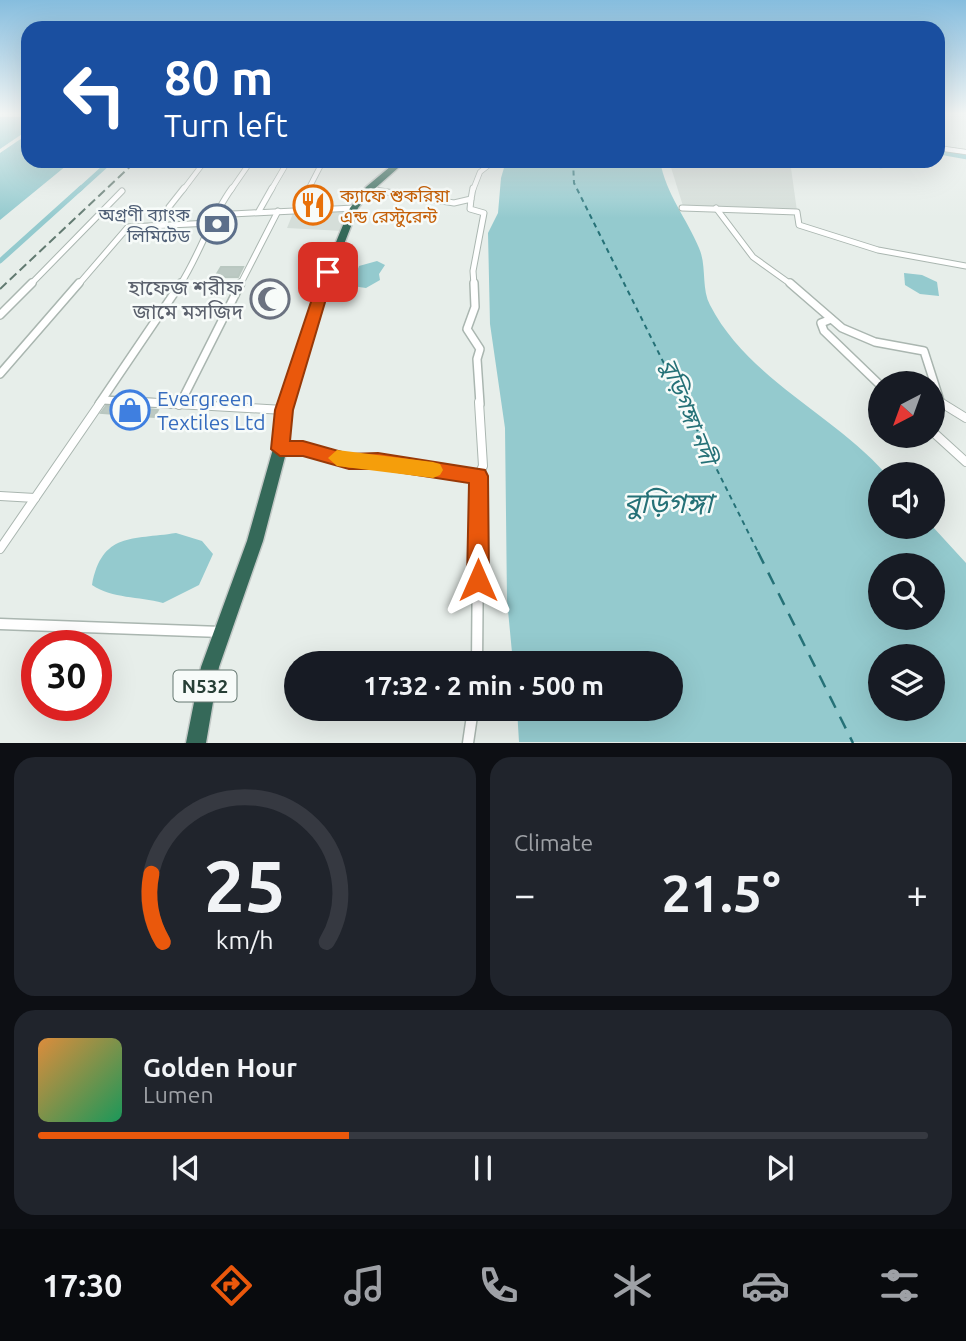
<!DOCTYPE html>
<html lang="en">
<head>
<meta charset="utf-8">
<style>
	body { margin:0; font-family:Ubuntu,"Noto Sans Bengali",sans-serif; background:#20242c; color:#f1f3f6; height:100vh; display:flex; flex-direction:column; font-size:26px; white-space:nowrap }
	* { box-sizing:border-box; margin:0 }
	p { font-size:23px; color:#9ea1a6 }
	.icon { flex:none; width:38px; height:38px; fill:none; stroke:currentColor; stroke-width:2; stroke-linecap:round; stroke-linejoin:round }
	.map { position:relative; height:743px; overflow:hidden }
	.panel { display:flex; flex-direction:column; gap:14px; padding:14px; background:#0d0f14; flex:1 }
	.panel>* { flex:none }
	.guide { position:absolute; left:21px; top:21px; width:924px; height:147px; border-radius:21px; box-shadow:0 7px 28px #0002; background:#1a4fa0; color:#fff; overflow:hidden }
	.needle { width:46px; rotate:221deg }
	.controls { position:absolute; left:868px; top:371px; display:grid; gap:14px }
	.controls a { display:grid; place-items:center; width:77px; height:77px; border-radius:50%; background:#171b24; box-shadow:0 7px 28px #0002; font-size:35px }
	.speed { position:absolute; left:21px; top:630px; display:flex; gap:14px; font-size:35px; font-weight:700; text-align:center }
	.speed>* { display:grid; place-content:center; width:91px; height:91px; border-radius:50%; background:#171b24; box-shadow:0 7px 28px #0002; line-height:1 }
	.speed .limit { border:10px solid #d22; background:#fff; color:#111 }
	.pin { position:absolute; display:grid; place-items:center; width:60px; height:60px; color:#fff; margin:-30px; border-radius:14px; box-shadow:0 4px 10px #0006 }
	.me { position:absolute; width:77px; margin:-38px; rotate:0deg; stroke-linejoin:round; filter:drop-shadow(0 0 5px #0008) }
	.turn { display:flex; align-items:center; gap:24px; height:147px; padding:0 28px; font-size:32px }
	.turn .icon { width:91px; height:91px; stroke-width:2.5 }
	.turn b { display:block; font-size:49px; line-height:60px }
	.big { font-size:52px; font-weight:600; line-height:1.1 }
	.panel .tile { flex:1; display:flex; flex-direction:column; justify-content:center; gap:10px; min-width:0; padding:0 24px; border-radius:21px; background:#20242c }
	.panel .dial { align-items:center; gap:0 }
	.dial svg { height:182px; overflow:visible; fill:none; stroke:#363941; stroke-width:7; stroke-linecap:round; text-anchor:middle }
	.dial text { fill:#f1f3f6; stroke:none }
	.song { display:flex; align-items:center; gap:21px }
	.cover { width:84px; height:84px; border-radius:10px; background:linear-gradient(135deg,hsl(30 70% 55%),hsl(150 70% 35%)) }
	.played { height:7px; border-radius:4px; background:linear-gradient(90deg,#ea580c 35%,#363941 35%) }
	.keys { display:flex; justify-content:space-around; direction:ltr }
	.heat { display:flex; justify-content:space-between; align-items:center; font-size:38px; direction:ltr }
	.panel .tiles { flex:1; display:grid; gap:14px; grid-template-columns:1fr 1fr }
	.tile:last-child { grid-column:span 2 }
	.trip { position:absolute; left:284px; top:651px; width:399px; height:70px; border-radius:35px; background:#171b24; box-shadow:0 7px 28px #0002; font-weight:600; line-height:70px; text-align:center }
	.tab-bar { display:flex; height:112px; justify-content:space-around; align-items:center; background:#090b0e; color:#9ea1a6 }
	.tab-bar .icon { width:49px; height:49px }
	.tab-bar .on { color:#ea580c }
	.tab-bar b { font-size:32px; color:#f1f3f6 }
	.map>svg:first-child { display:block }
	.built { fill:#d5ded9 }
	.water { fill:#94cace; fill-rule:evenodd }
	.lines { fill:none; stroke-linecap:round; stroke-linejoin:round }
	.canal-far1 { stroke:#94cace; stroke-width:4.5 }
	.canal { stroke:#94cace; stroke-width:5 }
	.ferry-far1 { stroke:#257177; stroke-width:2; stroke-dasharray:5 4.5; stroke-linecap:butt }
	.ferry { stroke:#257177; stroke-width:2.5; stroke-dasharray:13 10; stroke-linecap:butt }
	.building { fill:#bcc9c3; stroke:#b9c7c0; stroke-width:2 }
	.street-far4-casing { stroke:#aab6b0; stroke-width:6 }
	.street-far3-casing { stroke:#aab6b0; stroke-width:7 }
	.street-far2-casing { stroke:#aab6b0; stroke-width:10 }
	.street-far1-casing { stroke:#aab6b0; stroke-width:10 }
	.street-casing { stroke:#aab6b0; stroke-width:13 }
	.highway-casing { stroke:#c3c9c7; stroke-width:3 }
	.street-far4 { stroke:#fff; stroke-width:4.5 }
	.street-far3 { stroke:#fff; stroke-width:5 }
	.street-far2 { stroke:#fff; stroke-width:7 }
	.street-far1 { stroke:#fff; stroke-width:8 }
	.street { stroke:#fff; stroke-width:10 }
	.highway { fill:#356959; fill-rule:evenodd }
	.rail { stroke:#627a71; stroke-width:2; stroke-dasharray:9 4.5; stroke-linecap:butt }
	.route { fill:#ea580c; stroke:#983908; stroke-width:2 }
	.slow { fill:#f59e0b }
	.labels { text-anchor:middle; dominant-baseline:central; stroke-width:5; stroke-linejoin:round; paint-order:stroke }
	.far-food-label { font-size:18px; fill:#c56008; stroke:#f7fbf9; text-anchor:start }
	.far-service-label { font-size:18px; fill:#4e5e75; stroke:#f7fbf9; text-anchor:end }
	.shield { fill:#f7fbf9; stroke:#657770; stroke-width:2 }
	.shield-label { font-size:19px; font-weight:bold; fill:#273f36 }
	.worship-label { font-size:21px; fill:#5b616d; stroke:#f7fbf9; text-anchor:end }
	.shop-label { font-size:21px; fill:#366cbe; stroke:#f7fbf9; text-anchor:start }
	.water-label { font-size:23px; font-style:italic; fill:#257177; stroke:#f7fbf9 }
	.near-water-label { font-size:28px; font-style:italic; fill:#257177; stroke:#f7fbf9 }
</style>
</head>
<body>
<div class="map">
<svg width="966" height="743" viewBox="0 0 966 743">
	<rect width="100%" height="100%" fill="#e7eeea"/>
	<!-- built -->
	<g class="built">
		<path d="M669,161H790L797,211L683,206Z"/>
		<path d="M352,210L343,231L287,228L294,211Z"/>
	</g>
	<!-- water -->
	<g class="water">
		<path d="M0,117H28V130L0,149Z"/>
		<path d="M28,134V161H72L0,220V153Z"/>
		<path d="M506,161H660C666,194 687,219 699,248C707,266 701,288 710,305C748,379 833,414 886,474H880V527H933L966,563V742H519L517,709H670V663H513L507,600L505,428L490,324L488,233L498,213L501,178ZM933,565V618H880V565ZM933,656V709H880V656Z"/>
		<path d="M377,261L385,265L379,274L380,280L366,288L352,286L359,266Z"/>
		<path d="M904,273L922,275L937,282L939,296L920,294L905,285Z"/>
		<path d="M176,533L202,541L213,554L199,585L163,603C138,596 113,599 92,585C102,532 132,540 176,533Z"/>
	</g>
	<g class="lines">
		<!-- canal-far1 -->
		<g class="canal-far1">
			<path d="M938,152L966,157"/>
			<path d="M853,161L881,166L911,161"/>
			<path d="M79,190L111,161"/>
		</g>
		<!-- canal -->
		<path class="canal" d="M0,261L81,188"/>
		<!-- ferry-far1 -->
		<path class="ferry-far1" d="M573,161L574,183L759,554"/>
		<!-- ferry -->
		<path class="ferry" d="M758,552L853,743"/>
	</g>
	<!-- building -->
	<g class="building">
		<path d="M221,267H243L238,277H215Z"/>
		<path d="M106,406L139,408L158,410L154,417L101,413Z"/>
	</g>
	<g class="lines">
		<!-- street-far4 casing -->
		<g class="street-far4-casing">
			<g id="street-far4">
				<path d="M938,148L966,152"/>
				<path d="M148,161L205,162"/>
				<path d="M369,189L373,190"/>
				<path d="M183,190L205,161"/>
				<path d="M231,190L251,161"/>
				<path d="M271,190L288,161"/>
				<path d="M308,190L323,161"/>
				<path d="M473,190L480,172L494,161"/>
			</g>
		</g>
		<!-- street-far3 casing -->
		<g class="street-far3-casing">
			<g id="street-far3">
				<path d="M369,189L454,203L471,199L470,209L484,213L473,271L474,285"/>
				<path d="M471,199L473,188"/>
				<path d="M169,207L184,188"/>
				<path d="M682,208L797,212L799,225L878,250L966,266"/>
				<path d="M716,208L753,257L792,285"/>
				<path d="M297,210L309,188"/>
				<path d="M259,211L272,188"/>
				<path d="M213,215L354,208"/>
				<path d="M30,285L122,191"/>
				<path d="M78,285L128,227L211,223"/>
				<path d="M180,285C201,252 209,220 232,188"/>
				<path d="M240,285L278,211"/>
			</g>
		</g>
		<!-- street-far2 casing -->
		<g class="street-far2-casing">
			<g id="street-far2">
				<path d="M474,283L475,307L467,329L480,349L477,359L480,404"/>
				<path d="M790,283L842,328L875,342L924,351L941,404"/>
				<path d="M0,315L32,283"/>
				<path d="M831,319L821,323L824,331L880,385"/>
				<path d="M0,374L79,283"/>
				<path d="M103,400L173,404"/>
				<path d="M99,404L181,283"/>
				<path d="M180,404L241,283"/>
			</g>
		</g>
		<!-- street-far1 casing -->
		<g class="street-far1-casing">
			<g id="street-far1">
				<path d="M141,402L284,410"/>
				<path d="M940,402L966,418"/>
				<path d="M179,405L180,402"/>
				<path d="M933,432L966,462"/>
				<path d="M280,449H303L350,462L378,461L478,476"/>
				<path d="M0,496L35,498"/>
				<path d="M0,549L101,402"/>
				<path d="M478,554V476L483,466L479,402"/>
			</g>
		</g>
		<!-- street casing -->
		<g class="street-casing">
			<g id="street">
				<path d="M0,624L221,632"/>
				<path d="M477,663L478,552"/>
				<path d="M468,743L473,709"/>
			</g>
		</g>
		<!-- highway casing -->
		<g class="highway-casing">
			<path id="highway" d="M397,161H406L372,191L358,208L326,291L291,410L287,449L263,541L219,667L206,743H186L201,667L247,541L273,449L277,410L316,291L350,208L366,187Z"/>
		</g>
		<!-- street-far4 -->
		<use href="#street-far4" class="street-far4"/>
		<!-- street-far3 -->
		<use href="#street-far3" class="street-far3"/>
		<!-- street-far2 -->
		<use href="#street-far2" class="street-far2"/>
		<!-- street-far1 -->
		<use href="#street-far1" class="street-far1"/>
		<!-- street -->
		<use href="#street" class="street"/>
		<!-- highway -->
		<use href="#highway" class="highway"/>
		<!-- rail -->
		<path class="rail" d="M0,289L136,161"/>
	</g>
	<!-- sky -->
	<linearGradient id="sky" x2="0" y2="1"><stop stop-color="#86bdde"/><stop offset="0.52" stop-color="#f4f7f6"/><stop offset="1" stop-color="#f4f7f6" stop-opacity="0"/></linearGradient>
	<rect width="966" height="218" fill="url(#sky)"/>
	<!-- route -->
	<path class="route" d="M328,268L334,272L293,410L290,441H303L349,454L378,453L485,470L488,476L489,580L486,588L478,591L470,588L467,580L469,483L378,469H349L303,456H280L271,449L275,410L321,272Z"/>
	<!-- slow -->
	<path class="slow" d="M337,450L433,462L440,464L443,470L440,475L433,478L337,466L328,458Z"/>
	<!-- icons -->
	<defs>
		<g id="restaurant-ring" transform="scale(2.0125)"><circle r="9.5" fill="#f7fbf9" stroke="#e8710a" stroke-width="1.5"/><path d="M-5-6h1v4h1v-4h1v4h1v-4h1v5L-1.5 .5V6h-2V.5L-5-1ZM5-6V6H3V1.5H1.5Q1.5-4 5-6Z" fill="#e8710a"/></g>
		<g id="bank-ring" transform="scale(2.0125)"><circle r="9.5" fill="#f7fbf9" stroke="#5c6f8a" stroke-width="1.5"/><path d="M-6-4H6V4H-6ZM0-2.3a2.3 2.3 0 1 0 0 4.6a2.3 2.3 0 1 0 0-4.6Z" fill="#5c6f8a"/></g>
		<g id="mosque-ring" transform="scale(2.0125)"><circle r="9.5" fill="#f7fbf9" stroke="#6b7280" stroke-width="1.5"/><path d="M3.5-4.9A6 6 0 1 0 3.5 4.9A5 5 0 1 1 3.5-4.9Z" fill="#6b7280"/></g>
		<g id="shop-ring" transform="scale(2.0125)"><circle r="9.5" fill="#f7fbf9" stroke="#3f7fe0" stroke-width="1.5"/><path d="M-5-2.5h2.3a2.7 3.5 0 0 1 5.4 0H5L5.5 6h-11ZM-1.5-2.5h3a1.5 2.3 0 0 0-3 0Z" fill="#3f7fe0"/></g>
	</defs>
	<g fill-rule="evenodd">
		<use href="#restaurant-ring" x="313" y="205"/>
		<use href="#bank-ring" x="217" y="224"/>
		<use href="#mosque-ring" x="270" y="299"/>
		<use href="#shop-ring" x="130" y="410"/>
	</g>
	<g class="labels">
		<!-- far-food labels -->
		<g class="far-food-label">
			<text x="340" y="195">ক্যাফে শুকরিয়া<tspan x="340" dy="21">এন্ড রেস্টুরেন্ট</tspan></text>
		</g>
		<!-- far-service labels -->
		<g class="far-service-label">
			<text x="190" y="214">অগ্রণী ব্যাংক<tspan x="190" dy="21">লিমিটেড</tspan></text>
		</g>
		<!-- shield labels -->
		<rect class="shield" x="173.5" y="670.5" width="63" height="31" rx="5"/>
		<g class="shield-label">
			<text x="205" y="686">N532</text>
		</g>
		<!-- worship labels -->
		<g class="worship-label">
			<text x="243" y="287">হাফেজ শরীফ<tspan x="243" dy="24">জামে মসজিদ</tspan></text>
		</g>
		<!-- shop labels -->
		<g class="shop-label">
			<text x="157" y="398">Evergreen<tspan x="157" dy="24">Textiles Ltd</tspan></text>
		</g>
		<!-- water labels -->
		<g class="water-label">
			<text transform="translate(689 411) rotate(68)">বুড়িগঙ্গা নদী</text>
		</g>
		<!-- near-water labels -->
		<g class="near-water-label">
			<text x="668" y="502">বুড়িগঙ্গা</text>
		</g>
	</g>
</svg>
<div class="controls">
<a><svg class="needle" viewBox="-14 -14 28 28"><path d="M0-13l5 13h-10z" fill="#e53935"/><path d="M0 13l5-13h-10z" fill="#9ea1a6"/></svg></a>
<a><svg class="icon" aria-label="sound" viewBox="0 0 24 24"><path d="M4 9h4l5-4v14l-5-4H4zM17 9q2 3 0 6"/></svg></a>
<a><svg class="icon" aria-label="search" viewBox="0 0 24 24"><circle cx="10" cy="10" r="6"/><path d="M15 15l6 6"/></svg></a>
<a><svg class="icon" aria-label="layers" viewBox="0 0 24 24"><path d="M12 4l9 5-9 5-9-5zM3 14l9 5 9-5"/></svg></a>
</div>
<div class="speed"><div class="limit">30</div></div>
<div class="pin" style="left:328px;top:272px;background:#d93025"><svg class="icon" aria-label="arrive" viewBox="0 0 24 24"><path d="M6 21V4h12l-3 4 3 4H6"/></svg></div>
<svg class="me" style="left:478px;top:580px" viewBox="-20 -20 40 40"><path d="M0-17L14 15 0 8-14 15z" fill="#ea580c" stroke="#fff" stroke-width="4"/></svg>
<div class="trip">17:32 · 2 min · 500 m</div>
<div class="guide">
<div class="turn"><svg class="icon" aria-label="left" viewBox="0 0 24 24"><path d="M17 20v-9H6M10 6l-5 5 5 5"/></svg><div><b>80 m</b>Turn left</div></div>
</div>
</div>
<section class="panel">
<div class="tiles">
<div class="tile dial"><svg viewBox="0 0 100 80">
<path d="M14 69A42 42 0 1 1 86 69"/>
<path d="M14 69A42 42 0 0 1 9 39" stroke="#ea580c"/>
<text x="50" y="56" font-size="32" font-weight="700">25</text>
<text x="50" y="72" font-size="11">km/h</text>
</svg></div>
<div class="tile"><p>Climate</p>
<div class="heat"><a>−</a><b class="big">21.5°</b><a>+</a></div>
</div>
<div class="tile">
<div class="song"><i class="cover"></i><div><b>Golden Hour</b><p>Lumen</p></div></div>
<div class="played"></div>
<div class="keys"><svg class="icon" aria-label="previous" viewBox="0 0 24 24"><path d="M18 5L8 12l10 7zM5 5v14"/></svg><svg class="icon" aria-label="pause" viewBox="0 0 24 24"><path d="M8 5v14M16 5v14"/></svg><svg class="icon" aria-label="next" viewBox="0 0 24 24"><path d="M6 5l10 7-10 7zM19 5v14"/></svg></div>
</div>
</div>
</section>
<nav class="tab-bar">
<b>17:30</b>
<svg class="icon on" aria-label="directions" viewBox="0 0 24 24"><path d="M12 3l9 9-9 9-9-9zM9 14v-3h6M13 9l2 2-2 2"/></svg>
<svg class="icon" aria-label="music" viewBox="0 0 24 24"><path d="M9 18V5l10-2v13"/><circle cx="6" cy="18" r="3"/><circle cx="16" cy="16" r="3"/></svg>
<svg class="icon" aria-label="phone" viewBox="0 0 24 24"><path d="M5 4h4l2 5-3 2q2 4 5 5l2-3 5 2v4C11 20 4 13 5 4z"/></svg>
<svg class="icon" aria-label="climate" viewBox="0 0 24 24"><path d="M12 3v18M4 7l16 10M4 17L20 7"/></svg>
<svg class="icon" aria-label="car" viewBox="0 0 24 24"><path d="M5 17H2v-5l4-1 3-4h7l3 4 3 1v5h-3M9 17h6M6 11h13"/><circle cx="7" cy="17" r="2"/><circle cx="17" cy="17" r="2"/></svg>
<svg class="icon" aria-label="filters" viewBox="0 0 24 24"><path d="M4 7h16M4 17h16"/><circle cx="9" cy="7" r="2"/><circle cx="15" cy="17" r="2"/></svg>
</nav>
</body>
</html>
